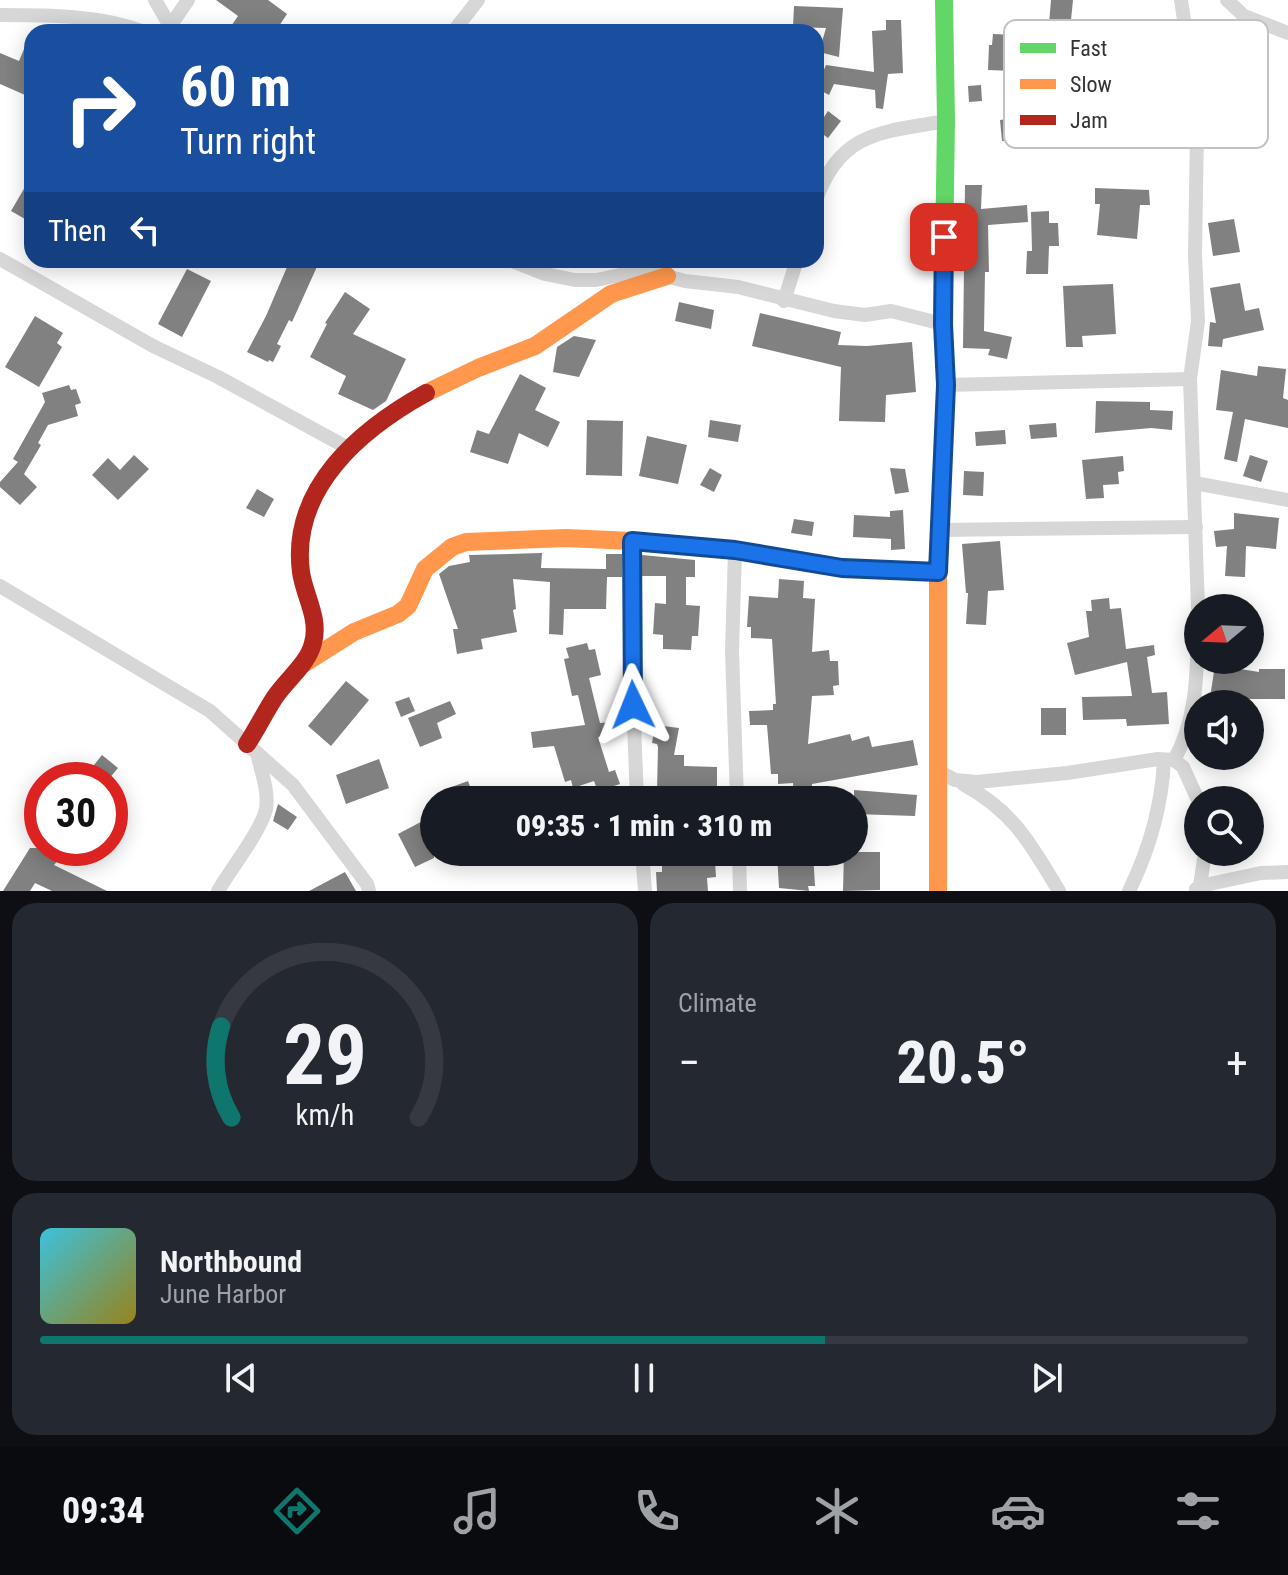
<!DOCTYPE html>
<html lang="en">
<head>
<meta charset="utf-8">
<style>
	body { margin:0; font-family:"Roboto Condensed",sans-serif; background:#242831; color:#f1f3f6; height:100vh; display:flex; flex-direction:column; font-size:30px; white-space:nowrap }
	* { box-sizing:border-box; margin:0 }
	p { font-size:26px; color:#9ea1a6 }
	.icon { flex:none; width:44px; height:44px; fill:none; stroke:currentColor; stroke-width:2; stroke-linecap:round; stroke-linejoin:round }
	.map { position:relative; height:891px; overflow:hidden }
	.drawer { display:flex; flex-direction:column; gap:12px; padding:12px; background:#0d0f14; flex:1 }
	.drawer>* { flex:none }
	.guide { position:absolute; left:24px; top:24px; width:800px; height:244px; border-radius:24px; box-shadow:0 4px 20px #0003; background:#1a4fa0; color:#fff; overflow:hidden }
	.needle { width:52px; rotate:251deg }
	.fabs { position:absolute; left:1184px; top:594px; display:grid; gap:16px }
	.fabs a { display:grid; place-items:center; width:80px; height:80px; border-radius:50%; background:#171b24; box-shadow:0 4px 20px #0003; font-size:40px }
	.speed { position:absolute; left:24px; top:762px; display:flex; gap:16px; font-size:40px; font-weight:700; text-align:center }
	.speed>* { display:grid; place-content:center; width:104px; height:104px; border-radius:50%; background:#171b24; box-shadow:0 4px 20px #0003; line-height:1 }
	.speed .limit { border:12px solid #d22; background:#fff; color:#111 }
	.pin { position:absolute; display:grid; place-items:center; width:68px; height:68px; color:#fff; margin:-34px; border-radius:16px; box-shadow:0 4px 12px #0006 }
	.me { position:absolute; width:88px; margin:-44px; rotate:358deg; stroke-linejoin:round; filter:drop-shadow(0 0 6px #0008) }
	.turn { display:flex; align-items:center; gap:28px; height:168px; padding:0 24px; font-size:36px }
	.turn .icon { width:104px; height:104px; stroke-width:2.5 }
	.turn b { display:block; font-size:56px; line-height:68px }
	.then { display:flex; align-items:center; height:76px; padding:0 24px; background:#0003; gap:16px; font-size:30px }
	.big { font-size:60px; font-weight:800; line-height:1.1 }
	.drawer .tile { flex:1; display:flex; flex-direction:column; justify-content:center; gap:12px; min-width:0; padding:0 28px; border-radius:24px; background:#242831 }
	.drawer .dial { align-items:center; gap:0 }
	.dial svg { height:208px; overflow:visible; fill:none; stroke:#363941; stroke-width:7; stroke-linecap:round; text-anchor:middle }
	.dial text { fill:#f1f3f6; stroke:none }
	.song { display:flex; align-items:center; gap:24px }
	.cover { width:96px; height:96px; border-radius:12px; background:linear-gradient(135deg,hsl(190 70% 55%),hsl(50 70% 35%)) }
	.played { height:8px; border-radius:4px; background:linear-gradient(90deg,#0f766e 65%,#363941 65%) }
	.keys { display:flex; justify-content:space-around; direction:ltr }
	.heat { display:flex; justify-content:space-between; align-items:center; font-size:44px; direction:ltr }
	.drawer .tiles { flex:1; display:grid; gap:12px; grid-template-columns:1fr 1fr }
	.tile:last-child { grid-column:span 2 }
	.trip { position:absolute; left:420px; top:786px; width:448px; height:80px; border-radius:40px; background:#171b24; box-shadow:0 4px 20px #0003; font-weight:800; line-height:80px; text-align:center }
	.tab-bar { display:flex; height:128px; justify-content:space-around; align-items:center; background:#090b0e; color:#9ea1a6 }
	.tab-bar .icon { width:56px; height:56px }
	.tab-bar .on { color:#0f766e }
	.tab-bar b { font-size:36px; color:#f1f3f6 }
	.map>svg:first-child { display:block }
	.building { fill:#818181 }
	.lines { fill:none; stroke-linecap:round; stroke-linejoin:round }
	.street { stroke:#d7d7d7; stroke-width:14 }
	.fast { stroke:#63d668; stroke-width:18 }
	.slow { stroke:#ff974d; stroke-width:18 }
	.jam { stroke:#b3261e; stroke-width:18 }
	.route-casing { stroke:#114b97; stroke-width:20 }
	.route { stroke:#1a73e8; stroke-width:14 }
	.key { fill:#fff; stroke:#c2c2c2; stroke-width:2 }
	.key-label { font-size:22px; fill:#333 }
</style>
</head>
<body>
<div class="map">
<svg width="1288" height="891" viewBox="0 0 1288 891">
	<rect width="100%" height="100%" fill="#fff"/>
	<!-- building -->
	<g class="building">
		<path d="M216,0H268L287,14L275,32H227L238,16Z"/>
		<path d="M1051,0H1073L1068,50L1047,48Z"/>
		<path d="M794,6L843,8L839,57L819,52L826,28L793,27Z"/>
		<path d="M886,20H901L903,73L888,74L883,109L876,108L875,90L834,84L829,95L816,88L826,65L874,72L872,31L886,30Z"/>
		<path d="M32,30V98L0,84V53L19,61Z"/>
		<path d="M993,34L1016,35V42H1028L1027,68L1013,67V71L988,70L989,45H992Z"/>
		<path d="M981,85L982,101L969,102L968,86Z"/>
		<path d="M1030,96L1057,97L1056,139L1002,141L1000,120L1029,116Z"/>
		<path d="M828,111L841,121L828,138L816,129Z"/>
		<path d="M32,175V223L11,211Z"/>
		<path d="M965,185H982L981,209L1027,205L1028,222L988,225L989,272H985L984,331L1012,337L1007,359L988,355L990,349L963,348Z"/>
		<path d="M1095,188L1149,190L1150,205H1140L1137,239L1097,235L1100,204H1095Z"/>
		<path d="M1049,211V223H1058L1059,246H1049L1048,274H1026L1027,251H1032L1031,212Z"/>
		<path d="M1234,219L1240,252L1213,256L1208,223Z"/>
		<path d="M290,260H320L292,322L289,320L277,344L281,346L273,362L269,360L268,362L247,352L266,316Z"/>
		<path d="M187,269L211,281L182,337L158,324Z"/>
		<path d="M1240,283L1245,311L1259,308L1264,330L1223,339L1222,347L1208,346L1210,322L1216,323L1210,288Z"/>
		<path d="M1113,284L1116,334L1082,336L1083,347H1066L1063,286Z"/>
		<path d="M345,292L370,309L353,334L406,359L386,401L373,410L338,394L346,376L310,357L327,324L325,323Z"/>
		<path d="M679,302L714,310L711,329L675,321Z"/>
		<path d="M760,313L841,332L838,345L867,346L912,342L916,392L886,395L885,422L839,421L841,367L752,346Z"/>
		<path d="M35,316L63,333L57,343L62,347L39,387L5,367Z"/>
		<path d="M574,336L596,340L579,377L553,372L557,347Z"/>
		<path d="M1258,366L1286,369L1283,398L1288,400V428L1245,419L1237,462L1224,459L1233,412L1216,410L1221,370L1257,376Z"/>
		<path d="M520,374L546,388L535,410L560,422L548,447L519,433L508,464L470,452L477,430L489,434Z"/>
		<path d="M69,385L71,390L76,389L81,403L75,405L78,416L48,425L38,443L41,445L24,474L37,487L20,505L0,487V482L18,462L13,459L45,402L42,393Z"/>
		<path d="M1096,401L1150,402V410L1173,411L1172,430L1151,428L1095,433Z"/>
		<path d="M587,420L623,421L622,476L586,475Z"/>
		<path d="M710,420L741,425L738,442L708,437Z"/>
		<path d="M1056,423L1057,437L1031,439L1029,425Z"/>
		<path d="M1005,430L1006,444L976,446L975,432Z"/>
		<path d="M647,436L687,445L678,484L639,476Z"/>
		<path d="M134,455L149,469L118,500L92,475L108,458L120,470Z"/>
		<path d="M1250,455L1268,461L1261,482L1243,476Z"/>
		<path d="M1123,456L1124,471L1118,472L1119,484L1103,485L1104,498L1086,499L1082,460Z"/>
		<path d="M710,468L722,475L714,492L700,485Z"/>
		<path d="M890,468L905,469L909,492L895,494Z"/>
		<path d="M964,471L984,472L983,496L963,495Z"/>
		<path d="M257,489L274,499L264,517L246,508Z"/>
		<path d="M903,510L905,549L891,550V539L853,537L854,515L890,517V511Z"/>
		<path d="M1234,513L1279,518L1276,549L1246,546L1245,577L1225,576L1227,546L1216,547L1214,531L1234,529Z"/>
		<path d="M794,519L814,522L812,536L791,533Z"/>
		<path d="M1000,541L1004,590L988,591L986,625L966,624L968,593H966L962,544Z"/>
		<path d="M542,553L541,568L606,569V554H622V577H607L606,609H564L563,635L549,634L550,582L513,579L516,609L513,610L517,632L481,639L483,649L457,654L453,629H458L439,574L449,566L470,562L469,555Z"/>
		<path d="M642,555L695,560V577H686V605L700,606L698,636H692L691,650L663,649V635L653,634L655,603L666,604V576H642Z"/>
		<path d="M779,579L804,581L803,598L815,599L812,652L829,650L830,661H838L839,685L833,686L834,695L812,696L808,744L850,734L852,741L869,736L872,747L913,740L918,765L812,784V787L845,790L844,800H794L793,783L778,784V774H771L767,725H750L749,711L773,710V704H776L772,639L751,638V627H747L749,596L778,598Z"/>
		<path d="M1109,598L1110,609L1121,608L1126,649L1154,645L1155,655L1147,657L1152,693L1167,692L1169,724L1127,726L1126,719L1083,720L1082,697L1132,696L1127,662L1075,675L1067,643L1089,637L1086,611H1092L1091,600Z"/>
		<path d="M587,643L589,650L595,649L601,675L589,678L600,723L613,722L615,735L598,737L609,772L615,770L620,784L605,789L604,786L597,789L594,781L573,788L571,780L565,782L554,746L533,748L531,732L585,725L578,695L572,696L564,659L569,658L566,648Z"/>
		<path d="M1215,665L1259,672V669H1285V699H1241L1240,704H1209Z"/>
		<path d="M346,681L369,700L331,746L308,726Z"/>
		<path d="M409,697L415,711L401,717L395,702Z"/>
		<path d="M450,701L456,714L437,723L442,738L420,747L408,718Z"/>
		<rect x="1041" y="708" width="25" height="27"/>
		<path d="M655,725L679,728L674,755H684V766L717,767V787H703V792L657,791L658,747L657,744L652,743Z"/>
		<path d="M102,755L118,768L108,780H82Z"/>
		<path d="M379,759L389,788L346,804L336,775Z"/>
		<path d="M468,781L475,800H450L446,789Z"/>
		<path d="M854,790L917,795L915,816L854,814Z"/>
		<path d="M278,804L297,817L288,830L273,821Z"/>
		<path d="M434,815V858L415,867L398,834Z"/>
		<path d="M30,848H68L54,865L107,891H52L35,883L30,891H3Z"/>
		<path d="M795,852H813L815,886H808L809,891L779,888L777,853Z"/>
		<path d="M844,852H880V890L843,891Z"/>
		<path d="M715,861L716,877L707,878L708,891H657L656,872H662V863Z"/>
		<path d="M345,872L356,891H309Z"/>
	</g>
	<g class="lines">
		<!-- street -->
		<g class="street">
			<path d="M155,0L170,26"/>
			<path d="M1181,0L1190,59L1197,130L1195,255L1198,321L1190,379L1198,608"/>
			<path d="M1227,0L1244,16L1288,33"/>
			<path d="M0,15C48,15 100,15 145,32"/>
			<path d="M166,32L188,0"/>
			<path d="M453,32L478,0"/>
			<path d="M816,200C840,131 883,132 946,121"/>
			<path d="M0,259L153,346L218,377L346,447"/>
			<path d="M509,260L545,274L575,280H596L644,270L685,281L738,287L834,311L865,315L891,311L943,324"/>
			<path d="M784,301L797,260"/>
			<path d="M946,385L1190,379"/>
			<path d="M1194,483L1288,500"/>
			<path d="M939,530L1196,527"/>
			<path d="M632,541L631,648L637,800"/>
			<path d="M735,550L732,651L737,800"/>
			<path d="M0,586L210,711L293,785L367,884L369,891"/>
			<path d="M1174,760C1196,722 1197,676 1198,633"/>
			<path d="M938,771L955,780L977,782L1067,773L1158,759L1174,760L1183,767L1198,800"/>
			<path d="M963,784C1014,812 1030,843 1059,891"/>
			<path d="M642,852L645,891"/>
			<path d="M739,852L740,891"/>
			<path d="M1200,886L1261,873L1288,872"/>
			<path d="M1196,889L1200,886L1205,852"/>
			<path d="M218,891C230,870 261,831 266,809C269,792 261,770 257,753"/>
			<path d="M1129,891C1149,850 1162,806 1164,760"/>
		</g>
		<!-- fast -->
		<path class="fast" d="M941,506L946,385L943,324L946,121L944,0"/>
		<!-- slow -->
		<g class="slow">
			<path d="M426,393L478,368L535,346L611,294L667,276"/>
			<path d="M302,665L354,632L398,614L408,606L425,569L452,547L466,542L566,538L632,541L735,550L842,568L938,572"/>
			<path d="M938,891V572L941,506"/>
		</g>
		<!-- jam -->
		<path class="jam" d="M247,744C257,729 265,712 275,697C287,679 308,664 313,643C320,618 304,595 301,572C290,488 361,429 426,393"/>
	</g>
	<g class="lines">
		<!-- route casing -->
		<g class="route-casing">
			<path id="route" d="M633,705L632,541L735,550L842,568L938,572L946,385L943,324L944,237"/>
		</g>
		<!-- route -->
		<use href="#route" class="route"/>
	</g>
	<!-- legend -->
	<rect x="1004" y="20" width="264" height="128" rx="12" class="key"/>
	<rect x="1020" y="43" width="36" height="10" fill="#63d668"/>
	<rect x="1020" y="79" width="36" height="10" fill="#ff974d"/>
	<rect x="1020" y="115" width="36" height="10" fill="#b3261e"/>
	<g class="key-label">
		<text x="1070" y="56">Fast</text>
		<text x="1070" y="92">Slow</text>
		<text x="1070" y="128">Jam</text>
	</g>
</svg>
<div class="fabs">
<a><svg class="needle" viewBox="-14 -14 28 28"><path d="M0-13l5 13h-10z" fill="#e53935"/><path d="M0 13l5-13h-10z" fill="#9ea1a6"/></svg></a>
<a><svg class="icon" aria-label="sound" viewBox="0 0 24 24"><path d="M4 9h4l5-4v14l-5-4H4zM17 9q2 3 0 6"/></svg></a>
<a><svg class="icon" aria-label="search" viewBox="0 0 24 24"><circle cx="10" cy="10" r="6"/><path d="M15 15l6 6"/></svg></a>
</div>
<div class="speed"><div class="limit">30</div></div>
<div class="pin" style="left:944px;top:237px;background:#d93025"><svg class="icon" aria-label="arrive" viewBox="0 0 24 24"><path d="M6 21V4h12l-3 4 3 4H6"/></svg></div>
<svg class="me" style="left:633px;top:705px" viewBox="-20 -20 40 40"><path d="M0-17L14 15 0 8-14 15z" fill="#1a73e8" stroke="#fff" stroke-width="4"/></svg>
<div class="trip">09:35 · 1 min · 310 m</div>
<div class="guide">
<div class="turn"><svg class="icon" aria-label="right" viewBox="0 0 24 24"><path d="M7 20v-9h11M14 6l5 5-5 5"/></svg><div><b>60 m</b>Turn right</div></div>
<div class="then">Then<svg class="icon" aria-label="left" viewBox="0 0 24 24"><path d="M17 20v-9H6M10 6l-5 5 5 5"/></svg></div>
</div>
</div>
<section class="drawer">
<div class="tiles">
<div class="tile dial"><svg viewBox="0 0 100 80">
<path d="M14 69A42 42 0 1 1 86 69"/>
<path d="M14 69A42 42 0 0 1 10 34" stroke="#0f766e"/>
<text x="50" y="56" font-size="32" font-weight="700">29</text>
<text x="50" y="72" font-size="11">km/h</text>
</svg></div>
<div class="tile"><p>Climate</p>
<div class="heat"><a>−</a><b class="big">20.5°</b><a>+</a></div>
</div>
<div class="tile">
<div class="song"><i class="cover"></i><div><b>Northbound</b><p>June Harbor</p></div></div>
<div class="played"></div>
<div class="keys"><svg class="icon" aria-label="previous" viewBox="0 0 24 24"><path d="M18 5L8 12l10 7zM5 5v14"/></svg><svg class="icon" aria-label="pause" viewBox="0 0 24 24"><path d="M8 5v14M16 5v14"/></svg><svg class="icon" aria-label="next" viewBox="0 0 24 24"><path d="M6 5l10 7-10 7zM19 5v14"/></svg></div>
</div>
</div>
</section>
<nav class="tab-bar">
<b>09:34</b>
<svg class="icon on" aria-label="directions" viewBox="0 0 24 24"><path d="M12 3l9 9-9 9-9-9zM9 14v-3h6M13 9l2 2-2 2"/></svg>
<svg class="icon" aria-label="music" viewBox="0 0 24 24"><path d="M9 18V5l10-2v13"/><circle cx="6" cy="18" r="3"/><circle cx="16" cy="16" r="3"/></svg>
<svg class="icon" aria-label="phone" viewBox="0 0 24 24"><path d="M5 4h4l2 5-3 2q2 4 5 5l2-3 5 2v4C11 20 4 13 5 4z"/></svg>
<svg class="icon" aria-label="climate" viewBox="0 0 24 24"><path d="M12 3v18M4 7l16 10M4 17L20 7"/></svg>
<svg class="icon" aria-label="car" viewBox="0 0 24 24"><path d="M5 17H2v-5l4-1 3-4h7l3 4 3 1v5h-3M9 17h6M6 11h13"/><circle cx="7" cy="17" r="2"/><circle cx="17" cy="17" r="2"/></svg>
<svg class="icon" aria-label="filters" viewBox="0 0 24 24"><path d="M4 7h16M4 17h16"/><circle cx="9" cy="7" r="2"/><circle cx="15" cy="17" r="2"/></svg>
</nav>
</body>
</html>
